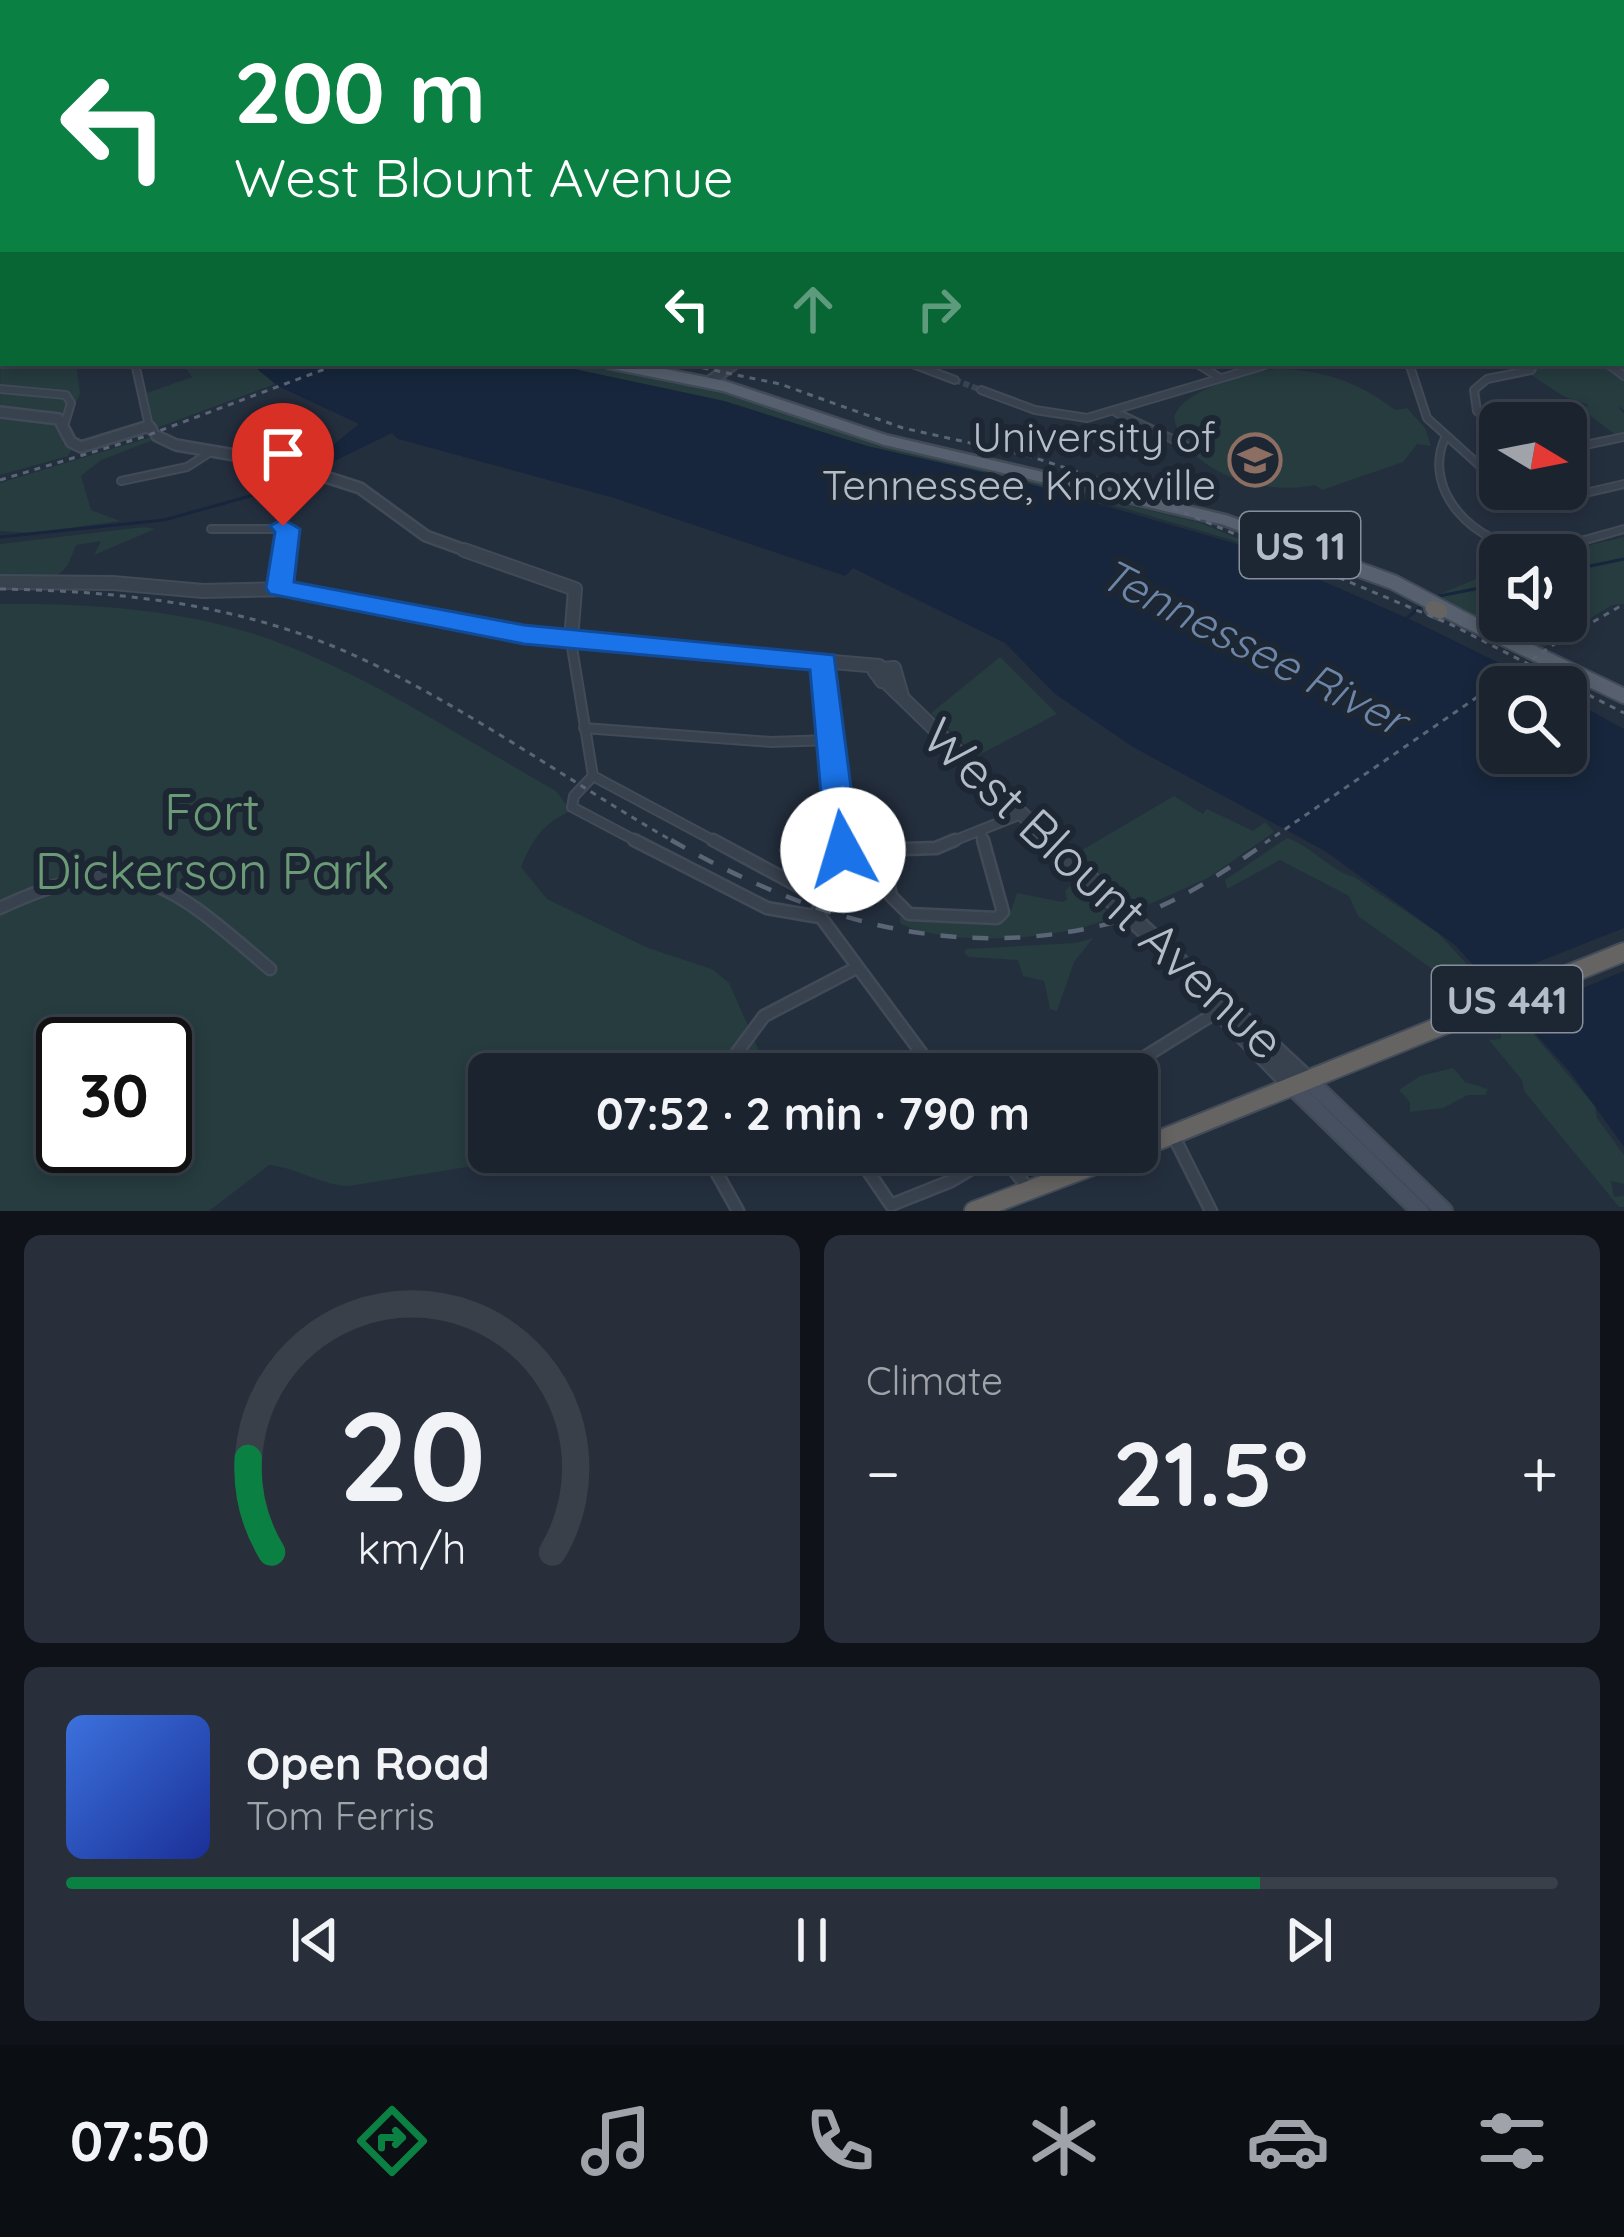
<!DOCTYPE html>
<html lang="en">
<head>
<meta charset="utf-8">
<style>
	body { margin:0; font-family:Quicksand,sans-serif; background:#282f3a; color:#f1f3f6; height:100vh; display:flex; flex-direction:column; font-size:45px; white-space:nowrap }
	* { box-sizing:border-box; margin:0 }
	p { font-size:39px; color:#a0a4aa }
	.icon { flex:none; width:66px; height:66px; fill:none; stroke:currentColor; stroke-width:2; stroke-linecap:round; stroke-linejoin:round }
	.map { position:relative; height:1211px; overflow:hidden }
	.panel { display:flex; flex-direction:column; gap:24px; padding:24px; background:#0f1319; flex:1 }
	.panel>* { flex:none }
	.hud { position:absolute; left:0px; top:0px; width:1626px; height:366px; box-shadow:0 6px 18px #0003,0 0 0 3px #39404a; background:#0b8043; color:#fff; overflow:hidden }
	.needle { width:78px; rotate:100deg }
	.buttons { position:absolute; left:1479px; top:402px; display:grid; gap:24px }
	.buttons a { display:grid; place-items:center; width:108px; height:108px; border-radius:18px; background:#1b232e; box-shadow:0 6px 18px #0003,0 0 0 3px #39404a; font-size:60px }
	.speed { position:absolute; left:36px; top:1017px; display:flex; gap:24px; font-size:60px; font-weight:700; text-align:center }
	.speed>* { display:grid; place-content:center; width:156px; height:156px; border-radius:50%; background:#1b232e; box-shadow:0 6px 18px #0003,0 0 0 3px #39404a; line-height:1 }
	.speed .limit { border:6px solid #111; border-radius:18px; background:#fff; color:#111 }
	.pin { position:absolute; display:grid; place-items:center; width:102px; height:102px; color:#fff; margin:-123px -51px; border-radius:50% 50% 50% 0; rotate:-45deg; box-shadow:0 0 12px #0007 }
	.pin .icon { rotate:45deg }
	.me { position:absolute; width:132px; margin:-66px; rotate:354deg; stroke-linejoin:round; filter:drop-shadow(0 0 9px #0008) }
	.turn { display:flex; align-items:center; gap:42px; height:252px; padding:0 36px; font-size:54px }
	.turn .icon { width:156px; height:156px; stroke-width:2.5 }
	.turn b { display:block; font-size:84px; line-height:102px }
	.lanes { display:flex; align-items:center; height:114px; padding:0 36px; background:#0003; justify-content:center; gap:60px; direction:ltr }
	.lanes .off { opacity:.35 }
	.big { font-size:90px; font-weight:700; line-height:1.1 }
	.panel .card { flex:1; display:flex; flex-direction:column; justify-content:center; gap:18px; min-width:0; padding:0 42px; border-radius:18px; background:#282f3a }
	.panel .dial { align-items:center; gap:0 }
	.dial svg { height:312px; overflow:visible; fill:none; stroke:#39404a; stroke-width:7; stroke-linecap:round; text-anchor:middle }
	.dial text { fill:#f1f3f6; stroke:none }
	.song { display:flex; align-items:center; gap:36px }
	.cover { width:144px; height:144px; border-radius:18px; background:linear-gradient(135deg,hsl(220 70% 55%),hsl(230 70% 35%)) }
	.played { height:12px; border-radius:6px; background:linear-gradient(90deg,#0b8043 80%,#39404a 80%) }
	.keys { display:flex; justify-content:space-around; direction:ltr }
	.heat { display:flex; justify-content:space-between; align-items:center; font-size:66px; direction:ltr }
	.panel .tiles { flex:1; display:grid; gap:24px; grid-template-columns:1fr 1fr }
	.card:last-child { grid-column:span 2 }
	.trip { position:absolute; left:468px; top:1053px; width:690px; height:120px; border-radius:18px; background:#1b232e; box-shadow:0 6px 18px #0003,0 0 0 3px #39404a; font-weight:700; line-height:120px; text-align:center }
	.menu { display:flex; height:192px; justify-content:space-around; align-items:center; background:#0b0e12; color:#a0a4aa }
	.menu .icon { width:84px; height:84px }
	.menu .on { color:#0b8043 }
	.menu b { font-size:54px; color:#f1f3f6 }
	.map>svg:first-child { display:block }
	.green { fill:#263c3f; fill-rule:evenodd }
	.water { fill:#17263c }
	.pier { fill:#242f3e }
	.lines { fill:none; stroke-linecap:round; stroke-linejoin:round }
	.stream { stroke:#17263c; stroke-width:3 }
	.minor-tunnel { stroke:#3a4453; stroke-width:6; stroke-dasharray:6 3; stroke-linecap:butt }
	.minor-far3-casing { stroke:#414a57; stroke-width:8 }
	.minor-far2-casing { stroke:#414a57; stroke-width:10 }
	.minor-far1-casing { stroke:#414a57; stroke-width:12 }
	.minor-casing { stroke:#414a57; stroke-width:15 }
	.tertiary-far3-casing { stroke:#414a57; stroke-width:9 }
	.tertiary-far2-casing { stroke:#414a57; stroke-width:14 }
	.tertiary-far1-casing { stroke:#414a57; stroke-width:16 }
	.tertiary-casing { stroke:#414a57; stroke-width:20 }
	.secondary-far1-casing { stroke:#414a57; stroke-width:9 }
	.secondary-casing { stroke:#414a57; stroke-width:20 }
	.primary-far2-casing { stroke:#414a57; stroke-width:9 }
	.primary-far1-casing { stroke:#414a57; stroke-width:15 }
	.primary-casing { stroke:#414a57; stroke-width:18 }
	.trunk-far1-casing { stroke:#434c59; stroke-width:20 }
	.trunk-casing { stroke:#434c59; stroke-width:22 }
	.minor-far3 { stroke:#38414e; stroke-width:4.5 }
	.minor-far2 { stroke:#38414e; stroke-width:6 }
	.minor-far1 { stroke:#38414e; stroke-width:8 }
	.minor { stroke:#38414e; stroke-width:10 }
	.tertiary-far3 { stroke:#38414e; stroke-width:6 }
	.tertiary-far2 { stroke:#38414e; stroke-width:9 }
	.tertiary-far1 { stroke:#38414e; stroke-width:12 }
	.tertiary { stroke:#38414e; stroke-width:15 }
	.secondary-far1 { stroke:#465061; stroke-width:6 }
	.secondary { stroke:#465061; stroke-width:15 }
	.primary-far2 { stroke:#56606e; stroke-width:6 }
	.primary-far1 { stroke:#56606e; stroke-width:10 }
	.primary { stroke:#56606e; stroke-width:14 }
	.trunk-far1 { stroke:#656462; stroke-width:15 }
	.trunk { stroke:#656462; stroke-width:18 }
	.rail-far1 { stroke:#5a6575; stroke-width:3; stroke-dasharray:6 6; stroke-linecap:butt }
	.rail { stroke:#5a6575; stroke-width:4.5; stroke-dasharray:16 16; stroke-linecap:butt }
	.route { fill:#1a73e8; stroke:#114b97; stroke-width:3 }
	.labels { text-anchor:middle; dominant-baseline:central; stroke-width:12; stroke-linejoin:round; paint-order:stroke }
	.shield { fill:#1d2633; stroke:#878f9c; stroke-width:3 }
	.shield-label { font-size:39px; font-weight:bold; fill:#b4bcc9 }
	.poi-label { font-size:42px; fill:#b4bcc9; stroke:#1d2633; text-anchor:end }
	.water-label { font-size:45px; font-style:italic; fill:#6d86a8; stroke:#1d2633 }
	.near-park-label { font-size:51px; fill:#6b9a76; stroke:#1d2633 }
	.near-street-label { font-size:51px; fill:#b4bcc9; stroke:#1d2633 }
</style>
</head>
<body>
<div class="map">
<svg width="1624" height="1211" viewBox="0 0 1624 1211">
	<rect width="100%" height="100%" fill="#242f3e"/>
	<!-- green -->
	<g class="green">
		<path d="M3,37V363H76L80,393L70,419L54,413L0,412Z"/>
		<path d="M192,363H250L275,384L154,429L147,393L192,377L184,366Z"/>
		<path d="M546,363H586L726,391L884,445L1201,523L1317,572L1232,540L1127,509L867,446L724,401Z"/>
		<path d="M1539,363H1604L1624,379V410L1617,406L1624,414V434L1616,435L1581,409L1589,405L1563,396L1528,373Z"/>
		<path d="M1276,369C1322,369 1359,382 1395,410L1407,408L1425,428L1431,446L1417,444L1403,462L1322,490L1315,485C1266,496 1186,475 1174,418C1181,390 1246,374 1276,369Z"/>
		<path d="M0,415L43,417L59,425L63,444L72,449L68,456L0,475Z"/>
		<path d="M151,437L153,440L101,460L81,476L91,510L120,521L32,533L0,531V483Z"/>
		<path d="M144,527L155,529L94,555L101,541L76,545L68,565L55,578L0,577V544Z"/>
		<path d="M1624,537V604L1612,605L1538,651L1435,596L1500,569V621H1566V555H1549Z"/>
		<path d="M0,604C91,603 186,609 272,640C372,677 464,739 556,791L571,811C544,822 532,840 521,867L547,899L648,948L712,969L729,983L760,1053L794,1074H715L657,1059L640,1074H489V1152H559L349,1186C319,1185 299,1168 269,1165L209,1211H0ZM63,1044H165V1146H63Z"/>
		<path d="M1000,657L1057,714L977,756L931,713Z"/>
		<path d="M1174,796L1203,814L1207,809L1253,831L1265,822L1274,832L1208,878L1134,911L1077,853Z"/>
		<path d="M1287,838C1312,846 1329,870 1354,877L1438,933L1486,985L1493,987L1595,1106L1597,1118L1624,1155V1184L1611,1181L1614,1197L1624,1196V1207H1619L1524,1091L1522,1080L1489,1040L1501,1039V1029L1467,992L1450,993L1435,971L1358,916L1349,896L1280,860L1227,889L1225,880Z"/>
		<path d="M1070,886L1115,916C1065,940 953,948 901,924L899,917L994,924L1009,916L1017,893L1062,902L1067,900L1065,891Z"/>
		<path d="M1093,938L1074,962L1057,1011L1050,1009L1044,981L1023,976L1018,960L969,957L964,953L966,949L1075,943Z"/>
		<path d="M1453,1068L1465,1082L1488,1089L1485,1095H1468L1443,1108L1410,1112V1102L1399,1090L1420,1076Z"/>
	</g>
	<!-- water -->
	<path class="water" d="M250,363H546L724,401L867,446L1013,479L1240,545L1414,621L1548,687H1500V753H1566V697L1624,729V1147L1570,1072L1455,945L1325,851L1133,747L1055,694L1005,643L853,568L845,576L614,498L398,439L392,433L314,471L306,467L359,424L278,386Z"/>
	<!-- pier -->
	<path class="pier" d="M1624,928V971L1512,1017L1482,984Z"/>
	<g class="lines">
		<!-- stream -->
		<g class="stream">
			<path d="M1088,3L1104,0"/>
			<path d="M0,537L164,520L286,486L301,475"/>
			<path d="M1566,571L1624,559"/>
			<path d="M1434,597L1500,584"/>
			<path d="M1406,619L1421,606"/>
		</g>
		<!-- minor-tunnel -->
		<path class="minor-tunnel" d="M955,380L981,390"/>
		<!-- minor-far3 casing -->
		<g class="minor-far3-casing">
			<g id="minor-far3">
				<path d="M1447,0L1453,3"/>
				<path d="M73,3L78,0"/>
				<path d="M671,3L694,0"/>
				<path d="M769,3L791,0"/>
				<path d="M1133,3L1149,0"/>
				<path d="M1174,3L1187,0"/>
				<path d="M1271,3L1313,0"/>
			</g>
		</g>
		<!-- minor-far2 casing -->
		<g class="minor-far2-casing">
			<g id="minor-far2">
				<path d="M135,363L149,426"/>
				<path d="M910,363L955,380"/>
				<path d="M1196,363L1220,378"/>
				<path d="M1409,363L1427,418L1500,484"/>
				<path d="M1607,363L1624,376"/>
				<path d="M0,389L66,395L71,403L65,423"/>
				<path d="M981,390L1035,410L1087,418L1272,363"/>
				<path d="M1117,413L1185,445"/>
				<path d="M1500,431L1477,411L1474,390L1487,379L1531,370L1535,363"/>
				<path d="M1445,438C1421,491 1476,546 1530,548C1562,549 1594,537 1624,529"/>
				<path d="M1566,449L1624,437"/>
				<path d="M121,481L187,467L212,451"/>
				<path d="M1508,489L1559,499L1624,484"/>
				<path d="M211,529H288L285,553"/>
			</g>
		</g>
		<!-- minor-far1 casing -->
		<g class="minor-far1-casing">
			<g id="minor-far1">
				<path d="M280,588L285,550"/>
				<path d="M571,641L593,776L718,843"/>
				<path d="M823,662L841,843"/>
				<path d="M584,728L771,742L831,740"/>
				<path d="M593,776L574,796L572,807L640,843"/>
				<path d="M981,832L984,843"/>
				<path d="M948,843L1021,814"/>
			</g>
		</g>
		<!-- minor casing -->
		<g class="minor-casing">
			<g id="minor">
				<path d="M634,840L767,908L819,917"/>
				<path d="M713,840L820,898"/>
				<path d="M841,840V870L817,912L937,1074"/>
				<path d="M882,848L891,896L909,914L997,918L1003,912L983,840"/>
				<path d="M843,851L936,848L955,840"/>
				<path d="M0,908C133,846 167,881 270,969"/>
				<path d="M721,1074L764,1016L856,968"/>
				<path d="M1117,1074L1217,1012"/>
				<path d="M1173,1135L1211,1211"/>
				<path d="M705,1152L738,1211"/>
				<path d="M855,1152L891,1205L951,1181L1000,1152"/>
				<path d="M1000,1152L1030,1191"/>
			</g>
		</g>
		<!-- tertiary-far3 casing -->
		<g class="tertiary-far3-casing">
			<g id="tertiary-far3">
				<path d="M759,0L764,3"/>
				<path d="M1220,0L1225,3"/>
				<path d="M1341,0L1346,3"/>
				<path d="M1397,0L1402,3"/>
			</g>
		</g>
		<!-- tertiary-far2 casing -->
		<g class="tertiary-far2-casing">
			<g id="tertiary-far2">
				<path d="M709,382L735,363"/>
				<path d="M0,412L59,419L71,442L81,447L149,426L152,430"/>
				<path d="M157,436L176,445L282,463L360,488L426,536L473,553"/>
			</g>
		</g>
		<!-- tertiary-far1 casing -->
		<g class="tertiary-far1-casing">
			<g id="tertiary-far1">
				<path d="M464,550L575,589L571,640"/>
				<path d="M0,582L113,583L203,591L293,589L524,635L879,666"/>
				<path d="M896,678L882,681L874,670L894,668L902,696"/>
				<path d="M886,682L1052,843"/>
			</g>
		</g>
		<!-- tertiary casing -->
		<g class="tertiary-casing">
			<g id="tertiary">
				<path d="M1049,840C1134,923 1222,999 1308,1080"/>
				<path d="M1193,984L1291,1085"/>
			</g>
		</g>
		<!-- secondary-far1 casing -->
		<g class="secondary-far1-casing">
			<path id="secondary-far1" d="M1105,0L1110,3"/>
		</g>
		<!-- secondary casing -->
		<g class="secondary-casing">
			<g id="secondary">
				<path d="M1308,1080L1444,1211"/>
				<path d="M1291,1085L1420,1211"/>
			</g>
		</g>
		<!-- primary-far2 casing -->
		<g class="primary-far2-casing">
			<path id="primary-far2" d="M521,3L529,0"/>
		</g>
		<!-- primary-far1 casing -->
		<g class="primary-far1-casing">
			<path id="primary-far1" d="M609,363L724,386L885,440L1225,520L1313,553"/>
		</g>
		<!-- primary casing -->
		<g class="primary-casing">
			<g id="primary">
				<path d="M1305,550L1393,582L1467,621"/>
				<path d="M1463,619L1624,696"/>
			</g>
		</g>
		<!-- trunk-far1 casing -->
		<g class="trunk-far1-casing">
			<path id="trunk-far1" d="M1433,608L1440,611"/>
		</g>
		<!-- trunk casing -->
		<g class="trunk-casing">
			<g id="trunk">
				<path d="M1137,1149L1624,952"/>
				<path d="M974,1211L1129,1152"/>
			</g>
		</g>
		<!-- minor-far3 -->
		<use href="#minor-far3" class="minor-far3"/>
		<!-- minor-far2 -->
		<use href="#minor-far2" class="minor-far2"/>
		<!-- minor-far1 -->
		<use href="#minor-far1" class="minor-far1"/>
		<!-- minor -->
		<use href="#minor" class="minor"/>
		<!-- tertiary-far3 -->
		<use href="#tertiary-far3" class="tertiary-far3"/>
		<!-- tertiary-far2 -->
		<use href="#tertiary-far2" class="tertiary-far2"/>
		<!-- tertiary-far1 -->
		<use href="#tertiary-far1" class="tertiary-far1"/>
		<!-- tertiary -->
		<use href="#tertiary" class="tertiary"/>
		<!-- secondary-far1 -->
		<use href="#secondary-far1" class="secondary-far1"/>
		<!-- secondary -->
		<use href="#secondary" class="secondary"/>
		<!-- primary-far2 -->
		<use href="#primary-far2" class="primary-far2"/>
		<!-- primary-far1 -->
		<use href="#primary-far1" class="primary-far1"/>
		<!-- primary -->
		<use href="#primary" class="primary"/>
		<!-- trunk-far1 -->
		<use href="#trunk-far1" class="trunk-far1"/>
		<!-- trunk -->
		<use href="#trunk" class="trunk"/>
		<!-- rail-far1 -->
		<g class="rail-far1">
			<path d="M1490,0L1497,3"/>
			<path d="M1537,0L1543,3"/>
			<path d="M1148,3L1158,0"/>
			<path d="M1195,3L1205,0"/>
			<path d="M679,363L780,384L903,428L1029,456L1118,485L1452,625L1624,713"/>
			<path d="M0,480L143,437L341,363"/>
			<path d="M0,589C111,591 221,602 325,643C442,689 565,780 676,843"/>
			<path d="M1265,843L1553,645L1624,604"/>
		</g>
		<!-- rail -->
		<path class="rail" d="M671,840C814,922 963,966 1126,919C1178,904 1225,871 1270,840"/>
	</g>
	<!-- route -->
	<path class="route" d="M283,519L300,529L294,582L524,625L834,655L859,850L854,860L843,863L831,860L826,850L810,670L524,644L270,594L266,588L275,532L270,526Z"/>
	<!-- icons -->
	<defs>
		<g id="university-ring" transform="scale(2.7)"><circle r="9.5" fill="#1d2633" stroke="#8d6e63" stroke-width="1.5"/><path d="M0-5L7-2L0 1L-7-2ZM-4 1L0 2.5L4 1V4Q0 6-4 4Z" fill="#8d6e63"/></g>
	</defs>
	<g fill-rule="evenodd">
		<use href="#university-ring" x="1255" y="460"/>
	</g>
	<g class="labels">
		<!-- shield labels -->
		<g class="shield">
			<rect x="1240" y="512" width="120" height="66" rx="9"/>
			<rect x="1432" y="966" width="150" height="66" rx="9"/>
		</g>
		<g class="shield-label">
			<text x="1300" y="545">US 11</text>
			<text x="1507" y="999">US 441</text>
		</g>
		<!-- poi labels -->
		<g class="poi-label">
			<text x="1216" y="436">University of<tspan x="1216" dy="48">Tennessee, Knoxville</tspan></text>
		</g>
		<!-- water labels -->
		<g class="water-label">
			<text transform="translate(1254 646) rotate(27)">Tennessee River</text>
		</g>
		<!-- near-park labels -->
		<g class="near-park-label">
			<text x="212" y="811">Fort<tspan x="212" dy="59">Dickerson Park</tspan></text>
		</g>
		<!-- near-street labels -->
		<g class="near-street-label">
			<text transform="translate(1104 888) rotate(43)">West Blount Avenue</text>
		</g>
	</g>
</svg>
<div class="buttons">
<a><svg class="needle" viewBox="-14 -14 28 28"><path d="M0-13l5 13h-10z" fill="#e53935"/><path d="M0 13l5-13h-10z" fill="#a0a4aa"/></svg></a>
<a><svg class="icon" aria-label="sound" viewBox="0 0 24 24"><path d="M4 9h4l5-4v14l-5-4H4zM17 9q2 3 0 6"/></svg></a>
<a><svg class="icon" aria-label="search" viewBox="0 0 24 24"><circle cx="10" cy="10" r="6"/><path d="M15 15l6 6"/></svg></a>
</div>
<div class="speed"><div class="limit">30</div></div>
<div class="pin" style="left:283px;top:526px;background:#d93025"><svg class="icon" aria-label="arrive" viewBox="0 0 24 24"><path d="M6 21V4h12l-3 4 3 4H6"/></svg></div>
<svg class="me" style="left:843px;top:850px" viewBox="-20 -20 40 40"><circle r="19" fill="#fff"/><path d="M0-13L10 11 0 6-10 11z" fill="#1a73e8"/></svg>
<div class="trip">07:52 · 2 min · 790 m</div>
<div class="hud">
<div class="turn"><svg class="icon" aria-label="left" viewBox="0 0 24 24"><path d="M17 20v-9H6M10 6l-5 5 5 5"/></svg><div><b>200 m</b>West Blount Avenue</div></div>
<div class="lanes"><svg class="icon" aria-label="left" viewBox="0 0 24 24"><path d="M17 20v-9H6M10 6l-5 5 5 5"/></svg><svg class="icon off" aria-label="ahead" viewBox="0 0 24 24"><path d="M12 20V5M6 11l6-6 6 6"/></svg><svg class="icon off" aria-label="right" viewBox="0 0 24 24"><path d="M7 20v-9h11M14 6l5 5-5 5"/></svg></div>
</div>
</div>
<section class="panel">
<div class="tiles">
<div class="card dial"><svg viewBox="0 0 100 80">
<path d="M14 69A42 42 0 1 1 86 69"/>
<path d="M14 69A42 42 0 0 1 8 45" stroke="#0b8043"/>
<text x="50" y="56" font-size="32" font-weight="700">20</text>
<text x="50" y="72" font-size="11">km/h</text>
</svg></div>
<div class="card"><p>Climate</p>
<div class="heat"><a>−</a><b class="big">21.5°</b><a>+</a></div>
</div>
<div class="card">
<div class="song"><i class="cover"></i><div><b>Open Road</b><p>Tom Ferris</p></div></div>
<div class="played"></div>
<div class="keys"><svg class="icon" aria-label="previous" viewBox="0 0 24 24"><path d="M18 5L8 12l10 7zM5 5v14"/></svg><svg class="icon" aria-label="pause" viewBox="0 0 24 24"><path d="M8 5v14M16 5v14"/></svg><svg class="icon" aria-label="next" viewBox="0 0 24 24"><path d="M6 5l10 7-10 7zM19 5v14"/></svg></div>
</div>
</div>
</section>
<nav class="menu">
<b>07:50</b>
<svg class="icon on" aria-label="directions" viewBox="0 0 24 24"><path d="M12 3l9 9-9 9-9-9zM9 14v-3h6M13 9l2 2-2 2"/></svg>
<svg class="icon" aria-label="music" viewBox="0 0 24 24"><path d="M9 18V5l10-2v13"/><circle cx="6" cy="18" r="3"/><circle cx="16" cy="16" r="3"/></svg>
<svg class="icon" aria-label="phone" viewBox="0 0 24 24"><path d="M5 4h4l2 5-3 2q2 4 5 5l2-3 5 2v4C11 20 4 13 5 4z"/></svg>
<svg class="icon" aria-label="climate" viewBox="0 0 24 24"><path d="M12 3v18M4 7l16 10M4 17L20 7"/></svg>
<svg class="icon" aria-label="car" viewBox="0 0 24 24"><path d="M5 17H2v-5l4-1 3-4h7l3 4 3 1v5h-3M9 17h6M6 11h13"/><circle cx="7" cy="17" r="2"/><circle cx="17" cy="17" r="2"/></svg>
<svg class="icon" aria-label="filters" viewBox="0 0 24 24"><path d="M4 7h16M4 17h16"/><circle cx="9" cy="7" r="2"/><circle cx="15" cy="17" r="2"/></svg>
</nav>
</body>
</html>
